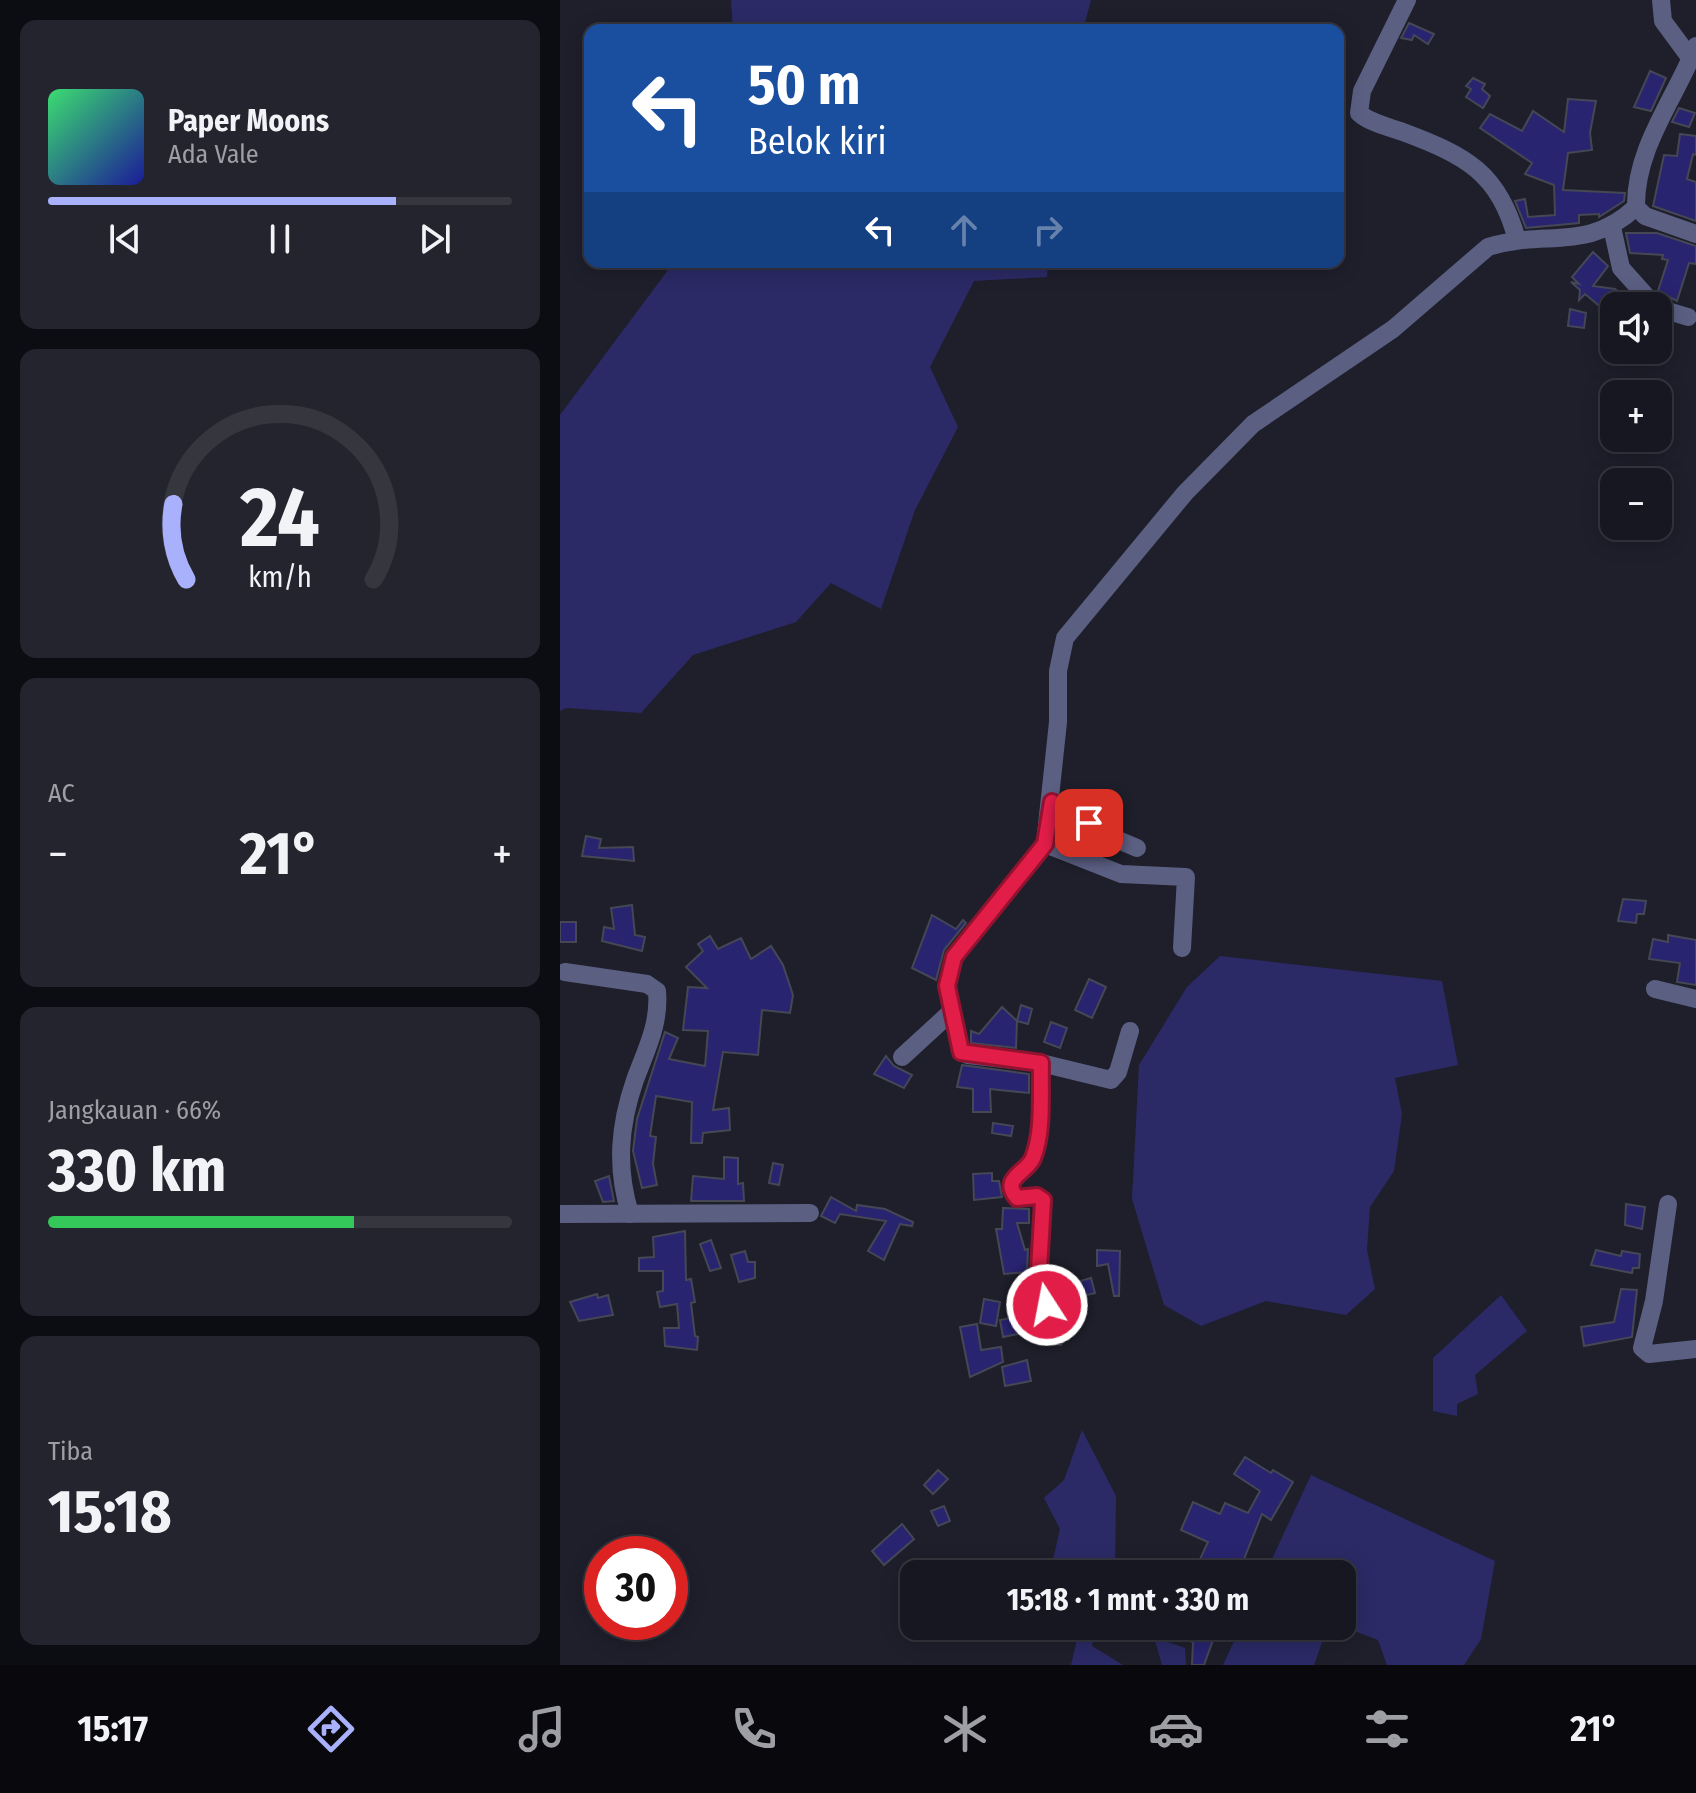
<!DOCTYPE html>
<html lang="id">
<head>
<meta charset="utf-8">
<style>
	body { margin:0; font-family:"Fira Sans Condensed",sans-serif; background:#23242d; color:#f1f3f6; height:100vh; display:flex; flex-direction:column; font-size:30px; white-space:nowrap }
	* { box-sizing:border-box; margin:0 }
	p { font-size:26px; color:#9e9fa5 }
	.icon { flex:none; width:44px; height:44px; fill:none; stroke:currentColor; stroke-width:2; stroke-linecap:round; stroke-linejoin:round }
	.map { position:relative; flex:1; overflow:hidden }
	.panel { display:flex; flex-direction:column; gap:20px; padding:20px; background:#0c0d12; width:560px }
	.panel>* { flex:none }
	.hud { position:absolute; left:24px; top:24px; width:760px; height:244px; border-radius:16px; box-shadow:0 4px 20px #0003,0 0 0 2px #35363e; background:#1a4fa0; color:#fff; overflow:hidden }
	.buttons { position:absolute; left:1040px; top:292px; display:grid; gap:16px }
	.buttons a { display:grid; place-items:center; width:72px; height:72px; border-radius:16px; background:#161720; box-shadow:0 4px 20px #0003,0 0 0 2px #35363e; font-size:40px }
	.speed { position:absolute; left:24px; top:1536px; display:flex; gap:16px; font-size:40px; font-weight:700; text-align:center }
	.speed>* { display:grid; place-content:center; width:104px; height:104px; border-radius:50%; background:#161720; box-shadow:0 4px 20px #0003,0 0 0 2px #35363e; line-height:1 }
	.speed .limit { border:12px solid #d22; background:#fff; color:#111 }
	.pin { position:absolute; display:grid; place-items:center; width:68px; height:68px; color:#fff; margin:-34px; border-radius:16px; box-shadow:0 4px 12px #0006 }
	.me { position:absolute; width:88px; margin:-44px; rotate:349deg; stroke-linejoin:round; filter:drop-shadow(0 0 6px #0008) }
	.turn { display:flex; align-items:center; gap:28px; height:168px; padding:0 32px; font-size:36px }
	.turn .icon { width:104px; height:104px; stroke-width:2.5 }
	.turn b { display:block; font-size:56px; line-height:68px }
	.lanes { display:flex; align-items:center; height:76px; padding:0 32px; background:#0003; justify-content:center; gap:40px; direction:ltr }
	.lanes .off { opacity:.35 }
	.big { font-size:60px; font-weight:700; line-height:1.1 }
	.panel .widget { flex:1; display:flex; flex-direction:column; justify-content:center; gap:12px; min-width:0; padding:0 28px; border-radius:16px; background:#23242d }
	.panel .dial { align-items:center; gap:0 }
	.dial svg { height:208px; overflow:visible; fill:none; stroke:#35363e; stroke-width:7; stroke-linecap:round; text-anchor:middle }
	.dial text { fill:#f1f3f6; stroke:none }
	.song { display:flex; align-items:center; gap:24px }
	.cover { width:96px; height:96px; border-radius:12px; background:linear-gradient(135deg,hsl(140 70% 55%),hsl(240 70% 35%)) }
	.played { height:8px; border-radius:4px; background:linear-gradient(90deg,#a9b0fc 75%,#35363e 75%) }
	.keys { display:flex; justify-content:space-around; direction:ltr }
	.heat { display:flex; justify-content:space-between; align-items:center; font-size:44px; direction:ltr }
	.charge { height:12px; border-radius:6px; background:linear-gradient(90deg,#34c759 66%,#35363e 0) }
	.trip { position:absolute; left:340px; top:1560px; width:456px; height:80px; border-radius:16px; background:#161720; box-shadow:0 4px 20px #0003,0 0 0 2px #35363e; font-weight:700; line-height:80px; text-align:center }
	.tabs { display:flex; height:128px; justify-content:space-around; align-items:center; background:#09090d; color:#9e9fa5 }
	.tabs .icon { width:56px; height:56px }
	.tabs .active { color:#a9b0fc }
	.tabs b { font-size:36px; color:#f1f3f6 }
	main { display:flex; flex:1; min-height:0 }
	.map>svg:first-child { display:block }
	.green { fill:#2b2a66 }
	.building { fill:#282470; stroke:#454754; stroke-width:2 }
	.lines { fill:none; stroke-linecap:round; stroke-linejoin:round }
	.minor { stroke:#5b5f82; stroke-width:18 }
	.route-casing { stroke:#92132f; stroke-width:20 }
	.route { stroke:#e11d48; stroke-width:14 }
</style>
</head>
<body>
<main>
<section class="panel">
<div class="widget">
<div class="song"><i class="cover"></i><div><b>Paper Moons</b><p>Ada Vale</p></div></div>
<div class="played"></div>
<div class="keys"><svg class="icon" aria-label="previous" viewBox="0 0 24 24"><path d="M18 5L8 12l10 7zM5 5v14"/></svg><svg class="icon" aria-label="pause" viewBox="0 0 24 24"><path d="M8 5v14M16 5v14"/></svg><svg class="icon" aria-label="next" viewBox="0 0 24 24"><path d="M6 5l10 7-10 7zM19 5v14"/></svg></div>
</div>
<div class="widget dial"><svg viewBox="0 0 100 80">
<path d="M14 69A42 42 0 1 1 86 69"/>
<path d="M14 69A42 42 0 0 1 9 40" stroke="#a9b0fc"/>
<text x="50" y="56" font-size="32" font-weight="700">24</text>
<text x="50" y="72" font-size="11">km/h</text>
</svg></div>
<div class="widget"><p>AC</p>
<div class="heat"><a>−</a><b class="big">21°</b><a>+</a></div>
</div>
<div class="widget"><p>Jangkauan · 66%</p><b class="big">330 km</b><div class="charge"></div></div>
<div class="widget"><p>Tiba</p><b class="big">15:18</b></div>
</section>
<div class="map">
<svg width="1136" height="1665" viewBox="0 0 1136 1665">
	<rect width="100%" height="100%" fill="#1e1f2b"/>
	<!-- green -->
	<g class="green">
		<path d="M171,0H531L523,30H173Z"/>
		<path d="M114,262H488L487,277L414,281L370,367L398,427L355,510L321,609L271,583L236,622L133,655L81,713L6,708L0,711V415Z"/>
		<path d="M660,956L882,981L898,1065L835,1078L842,1114L834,1171L810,1207L807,1250L815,1289L786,1315L706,1301L641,1326L604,1305L572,1199L579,1065L627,987Z"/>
		<path d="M941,1295L967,1331L915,1375L918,1394L897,1404V1416L873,1411V1358Z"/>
		<path d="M522,1430L556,1496L555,1571L551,1574H526L492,1564L500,1529L484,1498L504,1480Z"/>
		<path d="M751,1475L935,1561L921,1639L904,1665H827L818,1640L781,1626L782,1574H705Z"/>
		<path d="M520,1626H535L532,1646L563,1665H511Z"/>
		<path d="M681,1626H768L754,1665H663Z"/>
		<path d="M594,1637L625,1648L626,1665H602Z"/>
	</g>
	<!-- building -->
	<g class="building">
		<path d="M849,23L874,34L868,44L854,35L852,40L841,38Z"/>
		<path d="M1090,71L1106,78L1091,111L1074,107Z"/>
		<path d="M913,78L925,84L922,89L930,96L923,108L906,97L911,89L906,86Z"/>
		<path d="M1008,99L1036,101L1030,133L1032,150L1008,153L1003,190L1065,193L1064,201L1039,217V214L1019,215V223L966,228L955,201L965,199L968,217L995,215L994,185L965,174L972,163L920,128L930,114L962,131L973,111L1004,132Z"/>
		<path d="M1119,108L1135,113L1129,127L1112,122Z"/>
		<path d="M1120,134L1136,136V155L1133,154L1127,179L1136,182V221L1093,206L1104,155L1117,156Z"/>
		<path d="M1066,233H1097L1136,246V264L1129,263L1117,301L1098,291L1108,260L1102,259L1103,255L1070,253Z"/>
		<path d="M1033,252L1048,266L1033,286L1055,289L1076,306H1054V318L1025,294L1019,300L1020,290L1011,282L1019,284L1012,277Z"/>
		<path d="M1010,309L1026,313L1024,328L1008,326Z"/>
		<path d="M26,836L41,839L39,848L73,847L74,861L22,856Z"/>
		<path d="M1063,899L1086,901L1084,914H1077L1076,923L1058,921Z"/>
		<path d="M72,905L75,935L85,937L82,951L42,941L44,927L54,929L51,908Z"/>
		<path d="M372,915L396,929L403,920L406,923L384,950L376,980L352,968Z"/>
		<rect x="0" y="922" width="16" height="20"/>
		<path d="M1108,935L1136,940V985L1117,982L1120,963L1089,959L1093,939L1108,942Z"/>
		<path d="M150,936L158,949L181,938L191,959L211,946L223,965L233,995L230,1013L202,1010L198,1055L163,1052L153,1110L169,1108L170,1130L143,1133L142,1143H131L132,1102L96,1096L90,1136L96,1137L93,1164L97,1185L82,1188L73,1151L77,1119L105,1032L118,1038L109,1059L145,1066L148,1031L123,1030L128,987L147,988L126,967L143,951L138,944Z"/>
		<path d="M529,979L546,987L532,1018L515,1010Z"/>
		<path d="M461,1005L472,1009L468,1024L457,1021L456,1048L411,1043V1031L419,1034L442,1007L457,1021Z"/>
		<path d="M491,1022L507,1028L500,1048L484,1042Z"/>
		<path d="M326,1056L334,1066L352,1075L344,1088L314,1074Z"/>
		<path d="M402,1065L469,1074V1093L430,1089L431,1112H413V1089L397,1087Z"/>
		<path d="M433,1123L453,1126L451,1136L432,1133Z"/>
		<path d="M164,1157L178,1158V1184L183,1183L184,1201H131L133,1176L164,1179Z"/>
		<path d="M213,1163L223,1165L219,1185L209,1183Z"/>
		<path d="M432,1173V1181H439L442,1197L414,1200L413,1174Z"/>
		<path d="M49,1176L54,1201L43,1202L35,1181Z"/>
		<path d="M271,1197L296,1211L297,1205L325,1209L353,1222L352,1226L340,1224L324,1260L308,1251L326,1221L280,1214L275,1223L261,1216Z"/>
		<path d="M1066,1204L1085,1207L1082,1229L1065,1225Z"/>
		<path d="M443,1208L469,1209V1223H457L465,1250L468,1249L467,1272L444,1274L436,1229H442Z"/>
		<path d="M125,1231L126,1280L131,1279L135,1302L131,1303L135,1336L138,1337L137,1350L105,1346L104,1328H119L117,1304L100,1307L97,1292L103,1291V1271H79V1258L94,1257L93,1237Z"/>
		<path d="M151,1240L161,1268L150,1271L140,1244Z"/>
		<path d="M537,1250L560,1251L559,1296H554L548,1264L537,1266Z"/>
		<path d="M1036,1250L1061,1256L1062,1251L1080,1254L1079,1268H1073L1072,1273L1031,1265Z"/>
		<path d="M185,1251L188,1262H195V1278L179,1282L171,1255Z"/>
		<path d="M531,1278L535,1293L511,1299L504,1341L501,1345L486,1343L489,1317L499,1308L495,1288Z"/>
		<path d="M1061,1289L1077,1290L1072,1337L1024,1346L1021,1327L1054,1322Z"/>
		<path d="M37,1294L38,1298L48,1295L53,1315L19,1321L10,1302Z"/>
		<path d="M424,1299L440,1302L436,1326L420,1323Z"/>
		<path d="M460,1316L463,1333L443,1337L440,1320Z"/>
		<path d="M417,1324L421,1350L441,1347L443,1362L410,1377L400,1327Z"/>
		<path d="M467,1360L471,1381L445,1386L442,1367Z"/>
		<path d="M685,1457L711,1473L713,1470L733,1482L711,1520L702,1514L678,1574H633L648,1542L621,1530L633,1502L660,1514L665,1503L688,1513L700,1491L674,1474Z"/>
		<path d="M378,1470L388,1479L373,1494L364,1485Z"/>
		<path d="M384,1506L390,1521L378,1526L371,1511Z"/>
		<path d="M342,1524L354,1539L324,1565L312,1551Z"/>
		<path d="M589,1626H658L644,1665H632L633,1642L588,1630Z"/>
	</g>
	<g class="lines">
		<!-- minor -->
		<g class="minor">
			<path d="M847,0L802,91L799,113C810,123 829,127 843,132C907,156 939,173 957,240"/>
			<path d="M1101,0L1103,21L1131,59"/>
			<path d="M1136,46C1115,99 1075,148 1076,207L1085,216L1136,234"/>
			<path d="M1052,227L1061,268L1095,306"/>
			<path d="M1098,308L1128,317"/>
			<path d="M492,802L544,834L577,848"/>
			<path d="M485,844L561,874L626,877L622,948"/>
			<path d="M5,972L87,984L97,991C100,1024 86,1050 75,1080C59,1126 56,1168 70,1214"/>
			<path d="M1095,989L1136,999"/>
			<path d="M570,1031L558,1072L551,1080L481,1063L408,1055L401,1052L387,986L394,957L485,844L498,722V671L505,638L625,493L693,424L833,329L928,247C985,229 1027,253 1076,207"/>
			<path d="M342,1057L391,1012"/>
			<path d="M481,1063C480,1092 484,1131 473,1158C467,1173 440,1178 457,1198L477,1196L483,1200L479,1270L487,1305"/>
			<path d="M1108,1204L1094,1301L1082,1348L1089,1354L1136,1349"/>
			<path d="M0,1214L250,1213"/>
		</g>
	</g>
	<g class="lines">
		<!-- route casing -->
		<g class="route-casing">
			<path id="route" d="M487,1305L479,1270L483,1200L477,1196L457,1198C440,1178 467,1173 473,1158C484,1131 480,1092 481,1063L401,1052L387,986L394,957L485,844L492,802L529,823"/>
		</g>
		<!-- route -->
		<use href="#route" class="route"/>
	</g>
</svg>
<div class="buttons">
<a><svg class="icon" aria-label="sound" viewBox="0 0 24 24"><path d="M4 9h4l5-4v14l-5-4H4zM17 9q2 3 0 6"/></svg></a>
<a>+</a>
<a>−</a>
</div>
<div class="speed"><div class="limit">30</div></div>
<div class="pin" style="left:529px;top:823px;background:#d93025"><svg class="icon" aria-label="arrive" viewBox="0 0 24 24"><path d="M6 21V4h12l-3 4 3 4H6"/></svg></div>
<svg class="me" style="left:487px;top:1305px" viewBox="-20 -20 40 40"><circle r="17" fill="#e11d48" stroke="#fff" stroke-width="3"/><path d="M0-11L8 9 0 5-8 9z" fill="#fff"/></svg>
<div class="trip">15:18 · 1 mnt · 330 m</div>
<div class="hud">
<div class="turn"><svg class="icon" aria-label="left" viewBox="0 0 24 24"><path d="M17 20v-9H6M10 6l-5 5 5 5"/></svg><div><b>50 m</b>Belok kiri</div></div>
<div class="lanes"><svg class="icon" aria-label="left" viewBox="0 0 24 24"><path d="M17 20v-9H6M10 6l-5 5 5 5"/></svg><svg class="icon off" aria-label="ahead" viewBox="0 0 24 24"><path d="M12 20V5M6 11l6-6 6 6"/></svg><svg class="icon off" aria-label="right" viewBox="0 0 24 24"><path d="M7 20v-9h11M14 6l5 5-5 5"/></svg></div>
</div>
</div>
</main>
<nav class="tabs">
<b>15:17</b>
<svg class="icon active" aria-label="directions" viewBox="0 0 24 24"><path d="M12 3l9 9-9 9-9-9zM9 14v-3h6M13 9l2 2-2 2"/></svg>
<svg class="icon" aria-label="music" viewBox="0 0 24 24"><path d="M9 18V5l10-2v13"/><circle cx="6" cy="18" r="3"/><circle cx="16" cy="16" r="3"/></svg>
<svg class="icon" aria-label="phone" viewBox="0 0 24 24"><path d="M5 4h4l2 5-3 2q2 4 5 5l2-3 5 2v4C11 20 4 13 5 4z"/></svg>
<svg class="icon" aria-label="climate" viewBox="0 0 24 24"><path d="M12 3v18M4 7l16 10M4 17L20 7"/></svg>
<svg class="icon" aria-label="car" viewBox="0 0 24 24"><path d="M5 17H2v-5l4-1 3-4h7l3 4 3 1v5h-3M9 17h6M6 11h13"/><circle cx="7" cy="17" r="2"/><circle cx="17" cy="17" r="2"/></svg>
<svg class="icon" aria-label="filters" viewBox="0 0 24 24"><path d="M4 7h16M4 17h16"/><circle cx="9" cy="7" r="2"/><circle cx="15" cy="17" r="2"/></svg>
<b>21°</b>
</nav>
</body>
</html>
